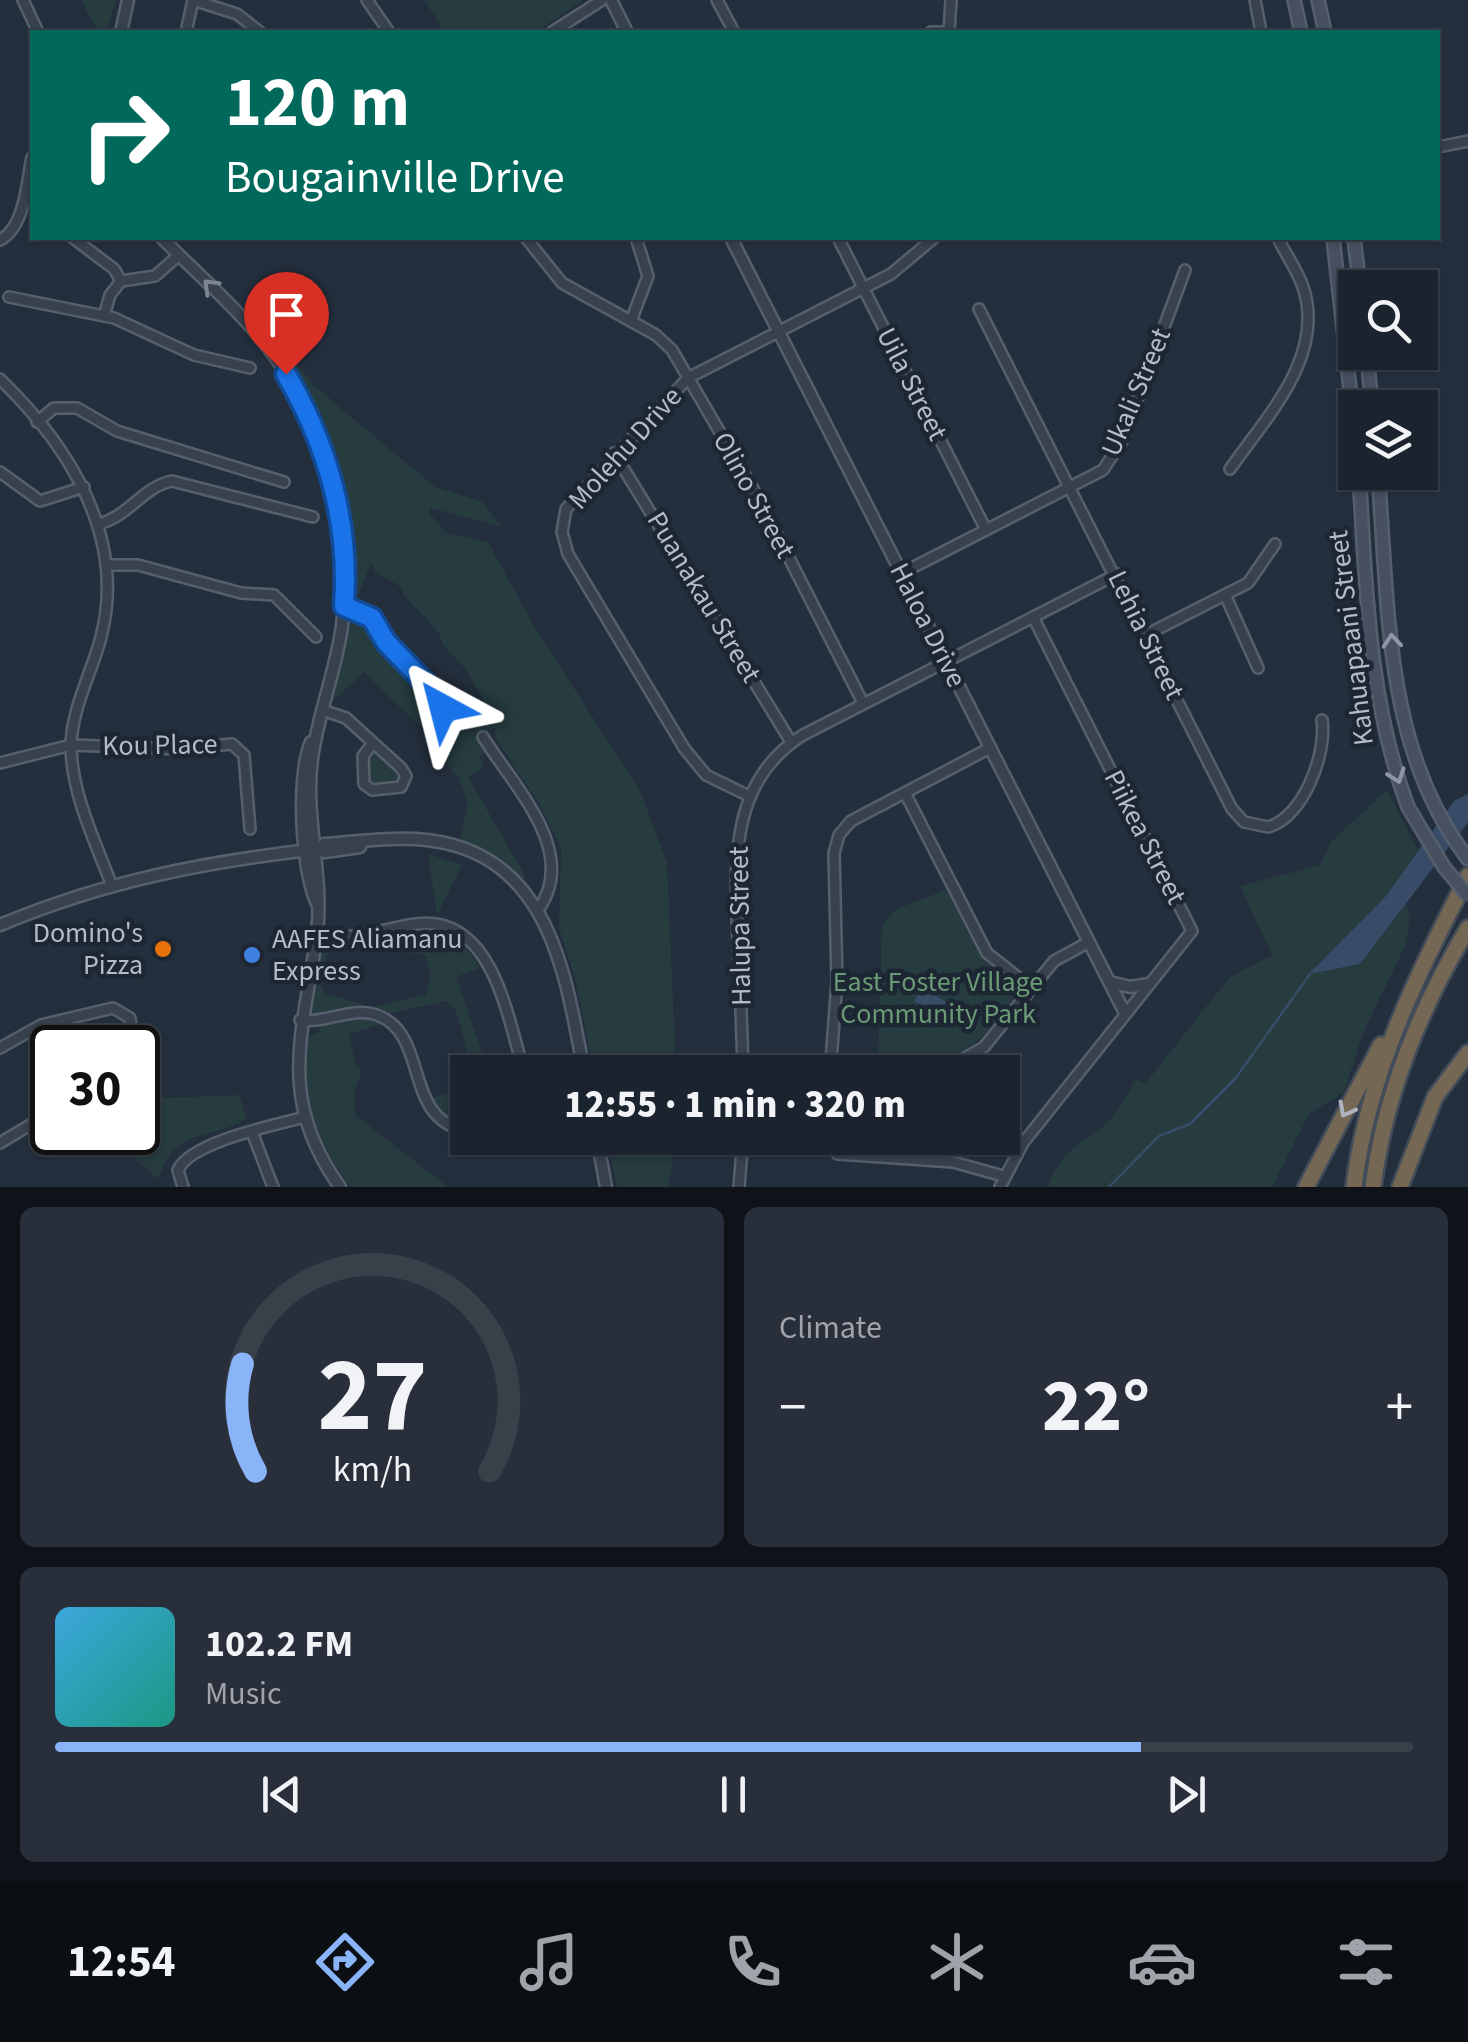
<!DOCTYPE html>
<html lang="en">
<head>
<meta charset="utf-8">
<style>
	body { margin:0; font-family:"Source Sans 3",sans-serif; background:#282f3a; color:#f1f3f6; height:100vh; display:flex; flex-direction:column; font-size:38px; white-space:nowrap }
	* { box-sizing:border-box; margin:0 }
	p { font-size:32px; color:#a0a4aa }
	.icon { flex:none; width:55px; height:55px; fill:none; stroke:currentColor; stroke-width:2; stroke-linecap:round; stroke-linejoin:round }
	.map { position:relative; height:1187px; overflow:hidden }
	.side { display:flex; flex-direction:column; gap:20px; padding:20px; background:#0f1319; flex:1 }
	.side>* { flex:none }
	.top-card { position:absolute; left:30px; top:30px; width:1410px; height:210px; border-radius:0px; box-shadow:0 2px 8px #0004,0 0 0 2px #39404a; background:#00695c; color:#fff; overflow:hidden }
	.fabs { position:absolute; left:1338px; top:270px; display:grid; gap:20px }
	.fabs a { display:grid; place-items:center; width:100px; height:100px; border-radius:0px; background:#1b232e; box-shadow:0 2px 8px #0004,0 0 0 2px #39404a; font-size:50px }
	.speed { position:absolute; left:30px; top:1025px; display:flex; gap:20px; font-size:50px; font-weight:700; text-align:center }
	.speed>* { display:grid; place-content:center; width:130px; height:130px; border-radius:50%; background:#1b232e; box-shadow:0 2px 8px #0004,0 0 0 2px #39404a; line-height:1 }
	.speed .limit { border:5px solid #111; border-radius:15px; background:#fff; color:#111 }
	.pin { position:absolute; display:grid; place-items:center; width:85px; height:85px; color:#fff; margin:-102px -42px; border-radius:50% 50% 50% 0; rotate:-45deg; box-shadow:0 0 10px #0007 }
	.pin .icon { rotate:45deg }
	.me { position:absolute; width:110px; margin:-55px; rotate:322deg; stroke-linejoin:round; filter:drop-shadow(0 0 8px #0008) }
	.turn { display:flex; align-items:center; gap:35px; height:210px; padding:0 30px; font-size:45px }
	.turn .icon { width:130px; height:130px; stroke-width:2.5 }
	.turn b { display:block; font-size:70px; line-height:85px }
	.big { font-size:75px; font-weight:800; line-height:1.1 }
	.side .tile { flex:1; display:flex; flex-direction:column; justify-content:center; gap:15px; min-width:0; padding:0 35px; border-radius:15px; background:#282f3a }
	.side .dial { align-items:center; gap:0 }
	.dial svg { height:260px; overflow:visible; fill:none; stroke:#39404a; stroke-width:7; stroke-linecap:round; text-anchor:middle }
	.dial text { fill:#f1f3f6; stroke:none }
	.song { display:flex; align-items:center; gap:30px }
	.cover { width:120px; height:120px; border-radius:15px; background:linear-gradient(135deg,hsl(200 70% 55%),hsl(170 70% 35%)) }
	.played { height:10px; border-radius:5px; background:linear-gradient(90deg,#8ab4f8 80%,#39404a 80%) }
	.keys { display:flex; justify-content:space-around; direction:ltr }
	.heat { display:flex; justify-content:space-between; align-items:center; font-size:55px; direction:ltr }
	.side .tiles { flex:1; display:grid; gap:20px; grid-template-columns:1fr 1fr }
	.tile:last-child { grid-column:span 2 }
	.trip { position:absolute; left:450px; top:1055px; width:570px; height:100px; border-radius:0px; background:#1b232e; box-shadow:0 2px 8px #0004,0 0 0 2px #39404a; font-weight:800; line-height:100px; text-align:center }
	.tab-bar { display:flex; height:160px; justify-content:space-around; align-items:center; background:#0b0e12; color:#a0a4aa }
	.tab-bar .icon { width:70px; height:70px }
	.tab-bar .on { color:#8ab4f8 }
	.tab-bar b { font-size:45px; color:#f1f3f6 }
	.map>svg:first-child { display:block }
	.green { fill:#263c3f }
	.water { fill:#394c67 }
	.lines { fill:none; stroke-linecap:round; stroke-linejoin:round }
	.stream { stroke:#394c67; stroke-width:2.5 }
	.minor-casing { stroke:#565f6c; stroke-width:14 }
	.tertiary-casing { stroke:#565f6c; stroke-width:15 }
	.secondary-casing { stroke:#565f6c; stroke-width:16 }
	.motorway-casing { stroke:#434c59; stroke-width:20 }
	.minor { stroke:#38414e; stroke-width:9 }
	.tertiary { stroke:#38414e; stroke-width:10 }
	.secondary { stroke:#465061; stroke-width:11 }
	.motorway { stroke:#746855; stroke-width:15 }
	.secondary-bridge-casing { stroke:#565f6c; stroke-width:16; stroke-linecap:butt }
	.secondary-bridge { stroke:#465061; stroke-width:11 }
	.oneway { stroke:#7c8592 }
	.oneway2 { stroke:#8e96a5 }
	.oneway3 { stroke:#aeb4bd }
	.route-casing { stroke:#114b97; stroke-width:25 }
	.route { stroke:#1a73e8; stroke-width:18 }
	.food-dot { fill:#e8710a; stroke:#1d2633; stroke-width:4 }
	.shop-dot { fill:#3f7fe0; stroke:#1d2633; stroke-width:4 }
	.labels { text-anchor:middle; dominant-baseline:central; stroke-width:9; stroke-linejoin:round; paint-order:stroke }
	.street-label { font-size:28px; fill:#b4bcc9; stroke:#1d2633 }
	.poi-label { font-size:28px; fill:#b4bcc9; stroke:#1d2633; text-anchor:end }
	.park-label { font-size:28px; fill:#6b9a76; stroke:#1d2633 }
</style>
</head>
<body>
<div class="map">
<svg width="1468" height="1187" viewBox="0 0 1468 1187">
	<rect width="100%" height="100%" fill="#242f3e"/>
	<!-- green -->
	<g class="green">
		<path d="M81,0H116L106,32H98Z"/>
		<path d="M424,0H584L536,32H445Z"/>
		<path d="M266,323L312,384L435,487L482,502L501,526L430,508L429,513L446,533L488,542L534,626L640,791L667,863L676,1072H594L575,978L559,928L561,848L539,804L495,737V727L483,737L491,750L479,757L484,766L468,777L526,877L521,880L490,856L459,842L468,805L458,775L452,773L438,744L364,672L333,701L351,620L372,618C392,653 425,677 445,713L453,711L461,724L488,708L465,668L442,644L439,633L402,593L404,589L375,571L371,562L356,601L352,600L348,521L352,520C340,468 325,421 297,374C288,359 263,338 266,323Z"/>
		<path d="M373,743L401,768L404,784L366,787L362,759Z"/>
		<path d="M1387,790L1418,851L1385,897L1311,973L1360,964L1406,904L1410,919L1405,946L1363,1033L1344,1092L1309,1114L1272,1187H1048C1057,1157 1075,1147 1099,1130C1115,1119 1126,1095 1136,1079L1145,1084L1229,978L1272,955L1240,886L1320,865L1331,842Z"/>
		<path d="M428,854L462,865L437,915Z"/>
		<path d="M946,890L981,956L1015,985L1016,993C970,1060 957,1063 878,1058L882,926L896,909Z"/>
		<path d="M416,931C448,933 464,940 480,968L456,977L488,1071L513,1064L516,1072H473L456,1011L447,1001L390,1013L375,1006L426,995L431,975L426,955L378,951L380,942Z"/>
		<path d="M329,945L321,987L326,994L363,1004L319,1017L309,1012L319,951Z"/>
		<path d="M356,1012L389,1022L349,1034L356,1067L362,1071L355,1089V1115L448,1187H351C321,1149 291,1085 309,1036L321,1032L317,1022Z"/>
		<path d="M467,1089V1123L444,1114L428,1099Z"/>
		<path d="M141,1090L165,1098L239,1095L247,1119C205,1142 179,1125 158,1179L134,1158L123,1133L138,1132Z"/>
		<path d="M607,1138H676L668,1187H617Z"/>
	</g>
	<!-- water -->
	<g class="water">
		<path d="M1468,794V822L1360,964L1309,974L1385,897L1454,801Z"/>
		<path d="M923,987L946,1002L937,1016L914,1001Z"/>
	</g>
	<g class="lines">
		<!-- stream -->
		<path class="stream" d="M1109,1187L1159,1136L1190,1124L1235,1079L1310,974"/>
		<!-- minor casing -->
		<g class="minor-casing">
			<g id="minor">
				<path d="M23,0L38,32"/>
				<path d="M193,0L237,14L260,32"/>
				<path d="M367,0L389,32"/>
				<path d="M717,0L734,32"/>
				<path d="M1255,0L1261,32"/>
				<path d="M186,32L193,0"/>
				<path d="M552,32L602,0"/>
				<path d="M931,32H949"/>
				<path d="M949,32L951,0"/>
				<path d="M1438,147L1468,141"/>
				<path d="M73,238L114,269L121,281"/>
				<path d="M526,238L562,283L656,335L672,350L760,501L863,703"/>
				<path d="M838,238L986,530"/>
				<path d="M0,240C25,227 27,182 32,157"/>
				<path d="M9,297L114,318L194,355L250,368"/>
				<path d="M979,309L1232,809L1244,822L1268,827C1303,818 1327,754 1322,720"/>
				<path d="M104,316L110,295L121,281L155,276L179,255"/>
				<path d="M631,321L648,276L636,238"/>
				<path d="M0,379C69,446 127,537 101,637C92,672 71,710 71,747C72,795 95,841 112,886"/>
				<path d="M37,422L54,408H77L117,431L284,482"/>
				<path d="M614,453L791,742"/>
				<path d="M1230,469C1267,416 1326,356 1303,287C1297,269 1285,254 1278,238"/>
				<path d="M0,472L40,501L84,487"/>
				<path d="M98,524C129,517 142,487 172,481L313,517"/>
				<path d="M106,565H138L241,593L274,595L316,637"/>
				<path d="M902,573L1103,470L1122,441L1185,270"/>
				<path d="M1226,597L1258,668"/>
				<path d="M344,607L372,618L387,644L432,690L445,713"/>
				<path d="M1144,636L1248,583L1275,544"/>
				<path d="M322,710L346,718L401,768L406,776L401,787L372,790L364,784L363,756L373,743"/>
				<path d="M483,737C514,787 580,852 538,910"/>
				<path d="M0,763L71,745L178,749L232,744L244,755L250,829"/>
				<path d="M905,793L987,953L1030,987"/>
				<path d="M749,796L706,775L684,748L568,554L562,532L566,509L688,378L891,274L934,238"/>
				<path d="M316,935C349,941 377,931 409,925C492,909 506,1012 524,1072"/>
				<path d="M300,1020C326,1024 352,1006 377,1015C431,1035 401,1120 468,1131"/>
				<path d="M0,1048L41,1025L113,1008L130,1018L134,1048"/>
				<path d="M743,1060L951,1066L984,1047L1054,961L1089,942"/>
				<path d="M831,1061L837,982L834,853L839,835L851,821L990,748"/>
				<path d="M138,1072V1077"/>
				<path d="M743,1072C742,1029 740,985 738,942C735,864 728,782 803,735L1117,574"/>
				<path d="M252,1132L273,1187"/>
				<path d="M0,1143L52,1112"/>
				<path d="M837,1154L953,1162L1003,1176"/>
				<path d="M183,1187L178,1170C190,1142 275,1125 305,1117"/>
				<path d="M739,1187L743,1138"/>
				<path d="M1000,1187L1023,1143L1192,931L1033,617"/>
			</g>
		</g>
		<!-- tertiary casing -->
		<g class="tertiary-casing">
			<g id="tertiary">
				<path d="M611,0L627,32"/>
				<path d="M121,32L128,0"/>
				<path d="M162,238C195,272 233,304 263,341C327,421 355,524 342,626C336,671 318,713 312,759C304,817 324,874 317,933C304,1031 275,1097 340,1187"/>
				<path d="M731,238L1125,1013"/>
				<path d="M311,742C296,776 301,873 318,906"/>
				<path d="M317,849L325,852L360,847"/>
				<path d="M0,925C105,881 204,862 317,849L324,844C354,842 385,837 416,839C548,847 565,970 584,1072"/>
				<path d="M1110,982L1130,987L1149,984"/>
				<path d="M597,1138L606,1187"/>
			</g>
		</g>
		<!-- secondary casing -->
		<g class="secondary-casing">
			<g id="secondary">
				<path d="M1294,0L1301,32"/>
				<path d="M1318,0L1325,32"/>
				<path d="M1333,238L1355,434"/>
				<path d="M1354,238L1360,288"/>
				<path d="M1367,352L1372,408"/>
				<path d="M1359,472C1366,586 1368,700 1408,807"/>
				<path d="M1378,472C1389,604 1383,749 1468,859"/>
			</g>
		</g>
		<!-- motorway casing -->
		<g class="motorway-casing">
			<g id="motorway">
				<path d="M1306,1187L1381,1045"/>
				<path d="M1354,1187C1367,1076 1417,974 1468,876"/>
				<path d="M1373,1187C1385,1093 1420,1009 1468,928"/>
				<path d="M1400,1187L1435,1097L1468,1053"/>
			</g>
		</g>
		<!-- minor -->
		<use href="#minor" class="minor"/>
		<!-- tertiary -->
		<use href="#tertiary" class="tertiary"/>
		<!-- secondary -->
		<use href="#secondary" class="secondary"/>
		<!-- motorway -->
		<use href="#motorway" class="motorway"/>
		<!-- secondary-bridge casing -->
		<g class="secondary-bridge-casing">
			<path id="secondary-bridge" d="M1408,807L1444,867L1468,896"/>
		</g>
		<!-- secondary-bridge -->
		<use href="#secondary-bridge" class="secondary-bridge"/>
	</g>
	<!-- one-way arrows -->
	<defs><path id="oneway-chevron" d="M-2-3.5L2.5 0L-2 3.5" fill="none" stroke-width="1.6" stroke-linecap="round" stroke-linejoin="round" transform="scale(2.5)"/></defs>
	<use class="oneway" href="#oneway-chevron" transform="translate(210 286) rotate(-135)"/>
	<g class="oneway2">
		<use href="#oneway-chevron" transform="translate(1392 641) rotate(-95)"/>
		<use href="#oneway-chevron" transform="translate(1397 776) rotate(70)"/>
	</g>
	<use class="oneway3" href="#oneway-chevron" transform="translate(1346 1110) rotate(118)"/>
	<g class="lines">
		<!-- route casing -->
		<g class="route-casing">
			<path id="route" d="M286,374C328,446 350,522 344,606L372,618L386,642L432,690L443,708"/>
		</g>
		<!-- route -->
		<use href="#route" class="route"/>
	</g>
	<!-- markers -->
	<circle class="food-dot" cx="163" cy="949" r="10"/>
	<circle class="shop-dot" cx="252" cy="955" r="10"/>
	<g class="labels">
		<!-- street labels -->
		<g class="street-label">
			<text transform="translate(912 384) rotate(63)">Uila Street</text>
			<text transform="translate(1136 392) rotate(-67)">Ukali Street</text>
			<text transform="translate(625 448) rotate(-48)">Molehu Drive</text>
			<text transform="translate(754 495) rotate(61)">Olino Street</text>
			<text transform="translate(704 597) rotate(59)">Puanakau Street</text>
			<text transform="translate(928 625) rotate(63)">Haloa Drive</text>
			<text transform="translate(1146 635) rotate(64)">Lehia Street</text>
			<text transform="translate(1351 638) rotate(-97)">Kahuapaani Street</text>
			<text transform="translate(160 745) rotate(-1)">Kou Place</text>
			<text transform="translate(1145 837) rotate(63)">Piikea Street</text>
			<text transform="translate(740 926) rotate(-91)">Halupa Street</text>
		</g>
		<!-- poi labels -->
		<g class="poi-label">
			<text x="143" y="933">Domino's<tspan x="143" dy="32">Pizza</tspan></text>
			<text x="272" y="939" text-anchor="start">AAFES Aliamanu<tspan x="272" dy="32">Express</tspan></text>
		</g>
		<!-- park labels -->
		<g class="park-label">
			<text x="938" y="982">East Foster Village<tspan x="938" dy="32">Community Park</tspan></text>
		</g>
	</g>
</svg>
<div class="fabs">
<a><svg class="icon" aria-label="search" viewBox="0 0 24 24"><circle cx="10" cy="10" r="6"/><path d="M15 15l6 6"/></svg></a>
<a><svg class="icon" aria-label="layers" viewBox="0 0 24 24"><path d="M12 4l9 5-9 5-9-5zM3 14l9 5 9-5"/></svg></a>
</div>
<div class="speed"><div class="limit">30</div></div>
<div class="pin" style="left:286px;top:374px;background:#d93025"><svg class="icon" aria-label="arrive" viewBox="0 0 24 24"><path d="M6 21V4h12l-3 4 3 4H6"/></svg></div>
<svg class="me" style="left:443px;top:708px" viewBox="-20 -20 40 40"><path d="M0-17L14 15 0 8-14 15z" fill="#1a73e8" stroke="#fff" stroke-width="4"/></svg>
<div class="trip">12:55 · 1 min · 320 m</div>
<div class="top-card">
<div class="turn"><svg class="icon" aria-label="right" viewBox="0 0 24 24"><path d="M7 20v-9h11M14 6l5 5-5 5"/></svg><div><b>120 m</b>Bougainville Drive</div></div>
</div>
</div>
<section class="side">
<div class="tiles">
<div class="tile dial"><svg viewBox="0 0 100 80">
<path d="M14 69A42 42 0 1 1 86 69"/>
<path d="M14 69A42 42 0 0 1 10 36" stroke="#8ab4f8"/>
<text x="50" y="56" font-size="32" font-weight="700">27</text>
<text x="50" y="72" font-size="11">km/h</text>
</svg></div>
<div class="tile"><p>Climate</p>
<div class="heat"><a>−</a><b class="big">22°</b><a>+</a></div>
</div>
<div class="tile">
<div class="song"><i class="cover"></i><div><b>102.2 FM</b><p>Music</p></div></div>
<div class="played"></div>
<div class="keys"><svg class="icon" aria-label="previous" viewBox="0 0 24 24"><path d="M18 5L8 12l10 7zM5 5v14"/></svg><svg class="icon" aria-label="pause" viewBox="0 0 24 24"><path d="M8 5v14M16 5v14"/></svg><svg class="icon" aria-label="next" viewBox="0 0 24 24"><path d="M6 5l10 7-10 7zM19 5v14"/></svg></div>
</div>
</div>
</section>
<nav class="tab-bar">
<b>12:54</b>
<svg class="icon on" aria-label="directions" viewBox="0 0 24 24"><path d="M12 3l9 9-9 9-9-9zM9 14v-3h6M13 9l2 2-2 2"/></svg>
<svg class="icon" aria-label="music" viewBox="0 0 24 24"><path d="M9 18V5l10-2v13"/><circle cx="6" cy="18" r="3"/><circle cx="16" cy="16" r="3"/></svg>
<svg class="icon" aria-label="phone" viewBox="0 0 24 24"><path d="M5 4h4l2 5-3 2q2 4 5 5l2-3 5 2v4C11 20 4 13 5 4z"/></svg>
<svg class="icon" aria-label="climate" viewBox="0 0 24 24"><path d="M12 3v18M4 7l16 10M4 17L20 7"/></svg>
<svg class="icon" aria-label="car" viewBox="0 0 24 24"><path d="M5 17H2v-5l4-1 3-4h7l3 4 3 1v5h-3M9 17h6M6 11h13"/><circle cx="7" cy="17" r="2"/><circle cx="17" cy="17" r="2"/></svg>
<svg class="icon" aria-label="filters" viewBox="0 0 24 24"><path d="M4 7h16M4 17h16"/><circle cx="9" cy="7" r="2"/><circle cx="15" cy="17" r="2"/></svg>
</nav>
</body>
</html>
